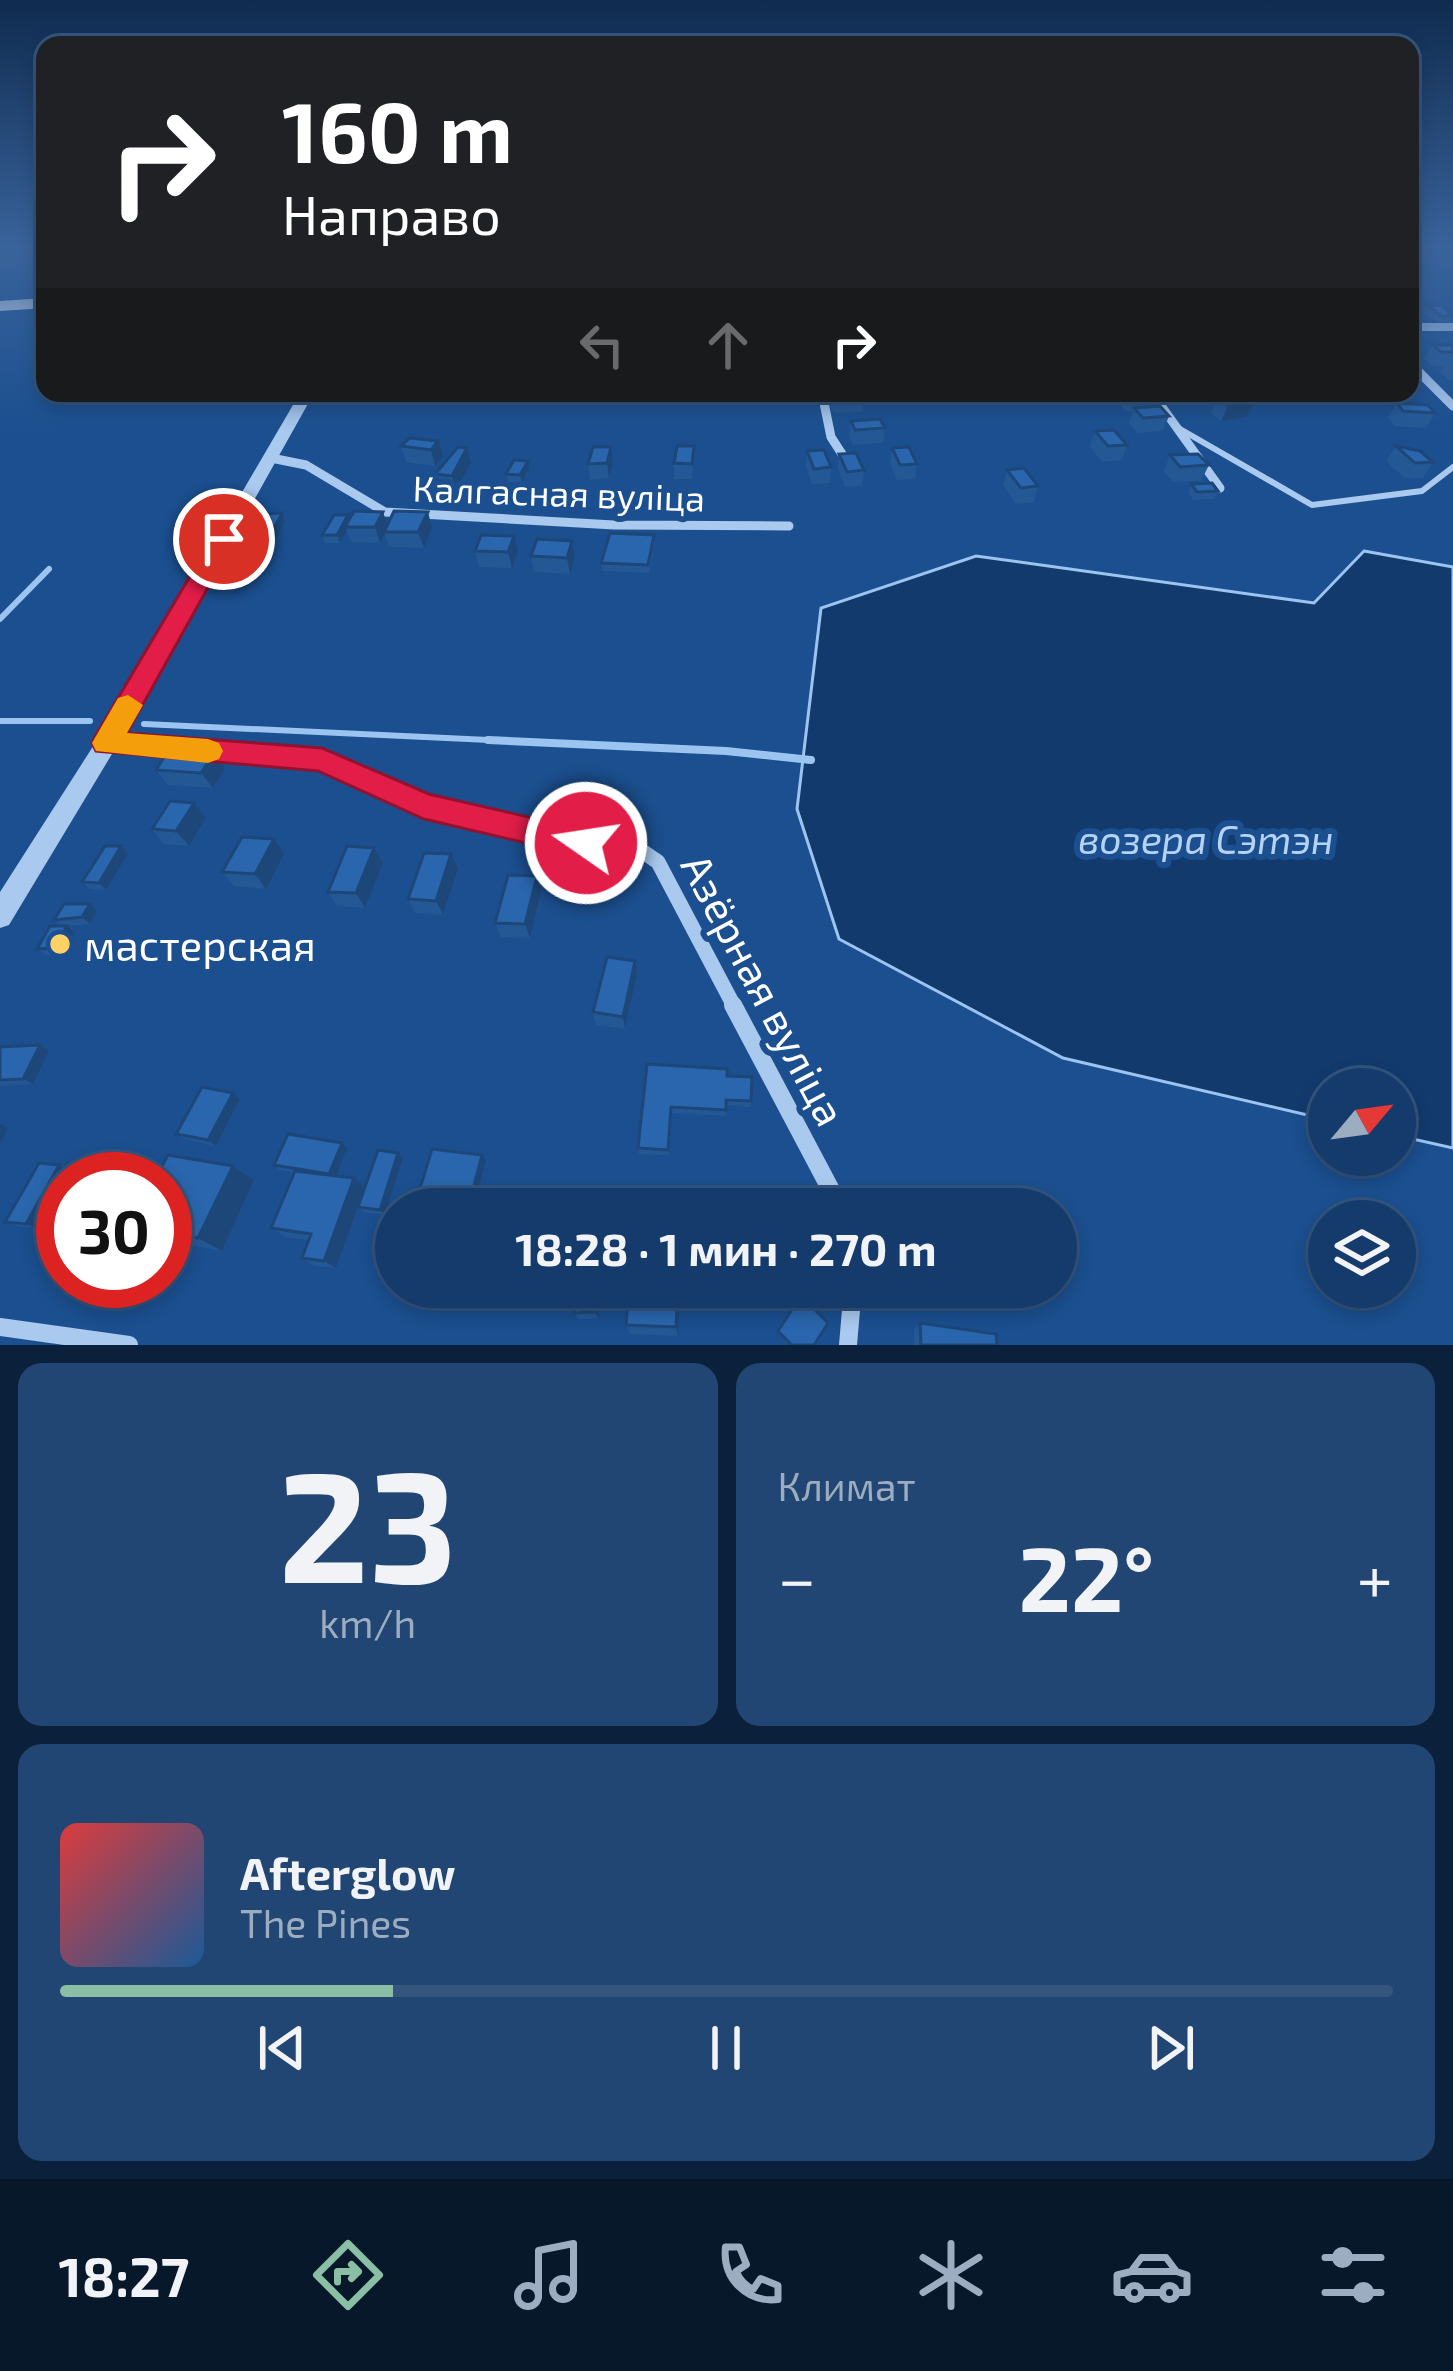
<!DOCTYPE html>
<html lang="ru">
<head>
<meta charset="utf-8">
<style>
	body { margin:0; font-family:"Exo 2",sans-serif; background:#214673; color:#f1f3f6; height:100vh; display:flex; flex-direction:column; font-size:45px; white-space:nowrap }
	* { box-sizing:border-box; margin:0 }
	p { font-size:39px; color:#9dadc1 }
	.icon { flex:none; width:66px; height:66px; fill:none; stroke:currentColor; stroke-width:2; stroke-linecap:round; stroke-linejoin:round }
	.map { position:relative; height:1345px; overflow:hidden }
	.side { display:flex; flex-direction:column; gap:18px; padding:18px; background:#0b203b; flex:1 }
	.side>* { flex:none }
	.banner { position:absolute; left:36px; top:36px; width:1383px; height:366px; border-radius:24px; box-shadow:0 6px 18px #0003,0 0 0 3px #33557e; background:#202124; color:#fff; overflow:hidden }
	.needle { width:78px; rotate:61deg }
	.buttons { position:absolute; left:1308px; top:1068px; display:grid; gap:24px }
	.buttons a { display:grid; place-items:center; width:108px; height:108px; border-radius:50%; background:#143b6b; box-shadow:0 6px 18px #0003,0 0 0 3px #33557e; font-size:60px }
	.speed { position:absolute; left:36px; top:1152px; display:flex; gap:24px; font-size:60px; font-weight:700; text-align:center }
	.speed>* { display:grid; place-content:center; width:156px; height:156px; border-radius:50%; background:#143b6b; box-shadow:0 6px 18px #0003,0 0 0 3px #33557e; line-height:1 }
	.speed .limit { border:18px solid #d22; background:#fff; color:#111 }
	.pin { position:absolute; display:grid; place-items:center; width:102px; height:102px; color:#fff; margin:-51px; border:6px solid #fff; border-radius:50%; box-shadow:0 3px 12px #0007 }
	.me { position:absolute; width:132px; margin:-66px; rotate:283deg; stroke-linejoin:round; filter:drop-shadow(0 0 9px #0008) }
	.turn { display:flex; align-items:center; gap:42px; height:252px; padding:0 48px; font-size:54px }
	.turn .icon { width:156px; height:156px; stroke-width:2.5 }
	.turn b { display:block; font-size:84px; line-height:102px }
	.lanes { display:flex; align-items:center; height:114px; padding:0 48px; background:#0003; justify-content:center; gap:60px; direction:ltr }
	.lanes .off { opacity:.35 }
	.big { font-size:90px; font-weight:700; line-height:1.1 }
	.side .widget { flex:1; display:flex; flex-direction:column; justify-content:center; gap:18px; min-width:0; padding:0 42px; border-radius:24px; background:#214673 }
	.side .dial { align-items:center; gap:0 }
	.dial b { font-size:156px; line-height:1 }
	.song { display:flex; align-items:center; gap:36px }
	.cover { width:144px; height:144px; border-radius:18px; background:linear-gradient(135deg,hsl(0 70% 55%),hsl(210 70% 35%)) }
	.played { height:12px; border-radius:6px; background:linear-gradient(90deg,#8abfa5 25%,#33557e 25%) }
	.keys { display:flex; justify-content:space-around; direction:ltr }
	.heat { display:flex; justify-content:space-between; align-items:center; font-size:66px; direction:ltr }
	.side .tiles { flex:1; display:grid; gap:18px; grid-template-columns:1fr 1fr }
	.widget:last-child { grid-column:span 2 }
	.trip { position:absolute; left:375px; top:1188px; width:702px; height:120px; border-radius:60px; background:#143b6b; box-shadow:0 6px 18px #0003,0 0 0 3px #33557e; font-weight:700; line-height:120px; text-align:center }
	.menu { display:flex; height:192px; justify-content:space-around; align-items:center; background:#08182b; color:#9dadc1 }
	.menu .icon { width:84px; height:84px }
	.menu .current { color:#8abfa5 }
	.menu b { font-size:54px; color:#f1f3f6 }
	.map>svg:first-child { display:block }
	.water { fill:#123a6d; stroke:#9cc4f0; stroke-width:3 }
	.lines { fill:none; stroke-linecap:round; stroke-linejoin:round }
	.stream-far1 { stroke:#9cc4f0; stroke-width:6 }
	.stream { stroke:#9cc4f0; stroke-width:8 }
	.service { stroke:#a9c9ee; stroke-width:6 }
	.minor-far3 { stroke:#a9c9ee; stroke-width:8 }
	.minor-far2 { stroke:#a9c9ee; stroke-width:9 }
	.minor-far1 { stroke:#a9c9ee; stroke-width:15 }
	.minor { stroke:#a9c9ee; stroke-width:18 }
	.tertiary { fill:#a9c9ee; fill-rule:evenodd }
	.primary { fill:#f0f6ff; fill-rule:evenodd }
	.wall { fill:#245895 }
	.shaded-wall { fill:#1d4779 }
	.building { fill:#2a66ad; stroke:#1d4779; stroke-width:3 }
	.route { fill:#e11d48; stroke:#92132f; stroke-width:3 }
	.slow { fill:#f59e0b }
	.poi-dot { fill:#ffd166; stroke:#1b4f8f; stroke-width:4.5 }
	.labels { text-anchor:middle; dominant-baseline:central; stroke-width:12; stroke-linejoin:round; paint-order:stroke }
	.street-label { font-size:36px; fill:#fff; stroke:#1b4f8f }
	.water-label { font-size:39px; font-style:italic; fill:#b5d3f5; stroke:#1b4f8f }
	.near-poi-label { font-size:42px; fill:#fff; stroke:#1b4f8f; text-anchor:start }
	.near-street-label { font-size:42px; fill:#fff; stroke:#1b4f8f }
</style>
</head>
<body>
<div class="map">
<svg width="1453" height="1345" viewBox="0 0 1453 1345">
	<rect width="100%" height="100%" fill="#1b4f8f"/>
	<!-- water -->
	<path class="water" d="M1364,551L1453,567V1148L1395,1135V1089H1329V1120L1063,1058L839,939L797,809L821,608L976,556L1314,603Z"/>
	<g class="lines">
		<!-- stream-far1 -->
		<g class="stream-far1">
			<path d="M0,619L49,569"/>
			<path d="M0,721H90"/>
			<path d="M144,724L553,743"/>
		</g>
		<!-- stream -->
		<path class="stream" d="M488,740L726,751L811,760"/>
		<!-- service -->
		<path class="service" d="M1180,429L1312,505L1422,491L1453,467"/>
		<!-- minor-far3 -->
		<g class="minor-far3">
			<path d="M1410,327H1453"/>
			<path d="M1410,363L1420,373"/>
		</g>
		<!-- minor-far2 -->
		<g class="minor-far2">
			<path d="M1417,370L1453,406"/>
			<path d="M822,393L831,437L842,454"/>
			<path d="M1152,393L1220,488"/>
			<path d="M271,458L306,465L385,512L614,525L789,526"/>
		</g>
		<!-- minor-far1 -->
		<path class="minor-far1" d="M107,743L322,760L424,807L586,843L629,842L658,862L735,1008"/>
		<!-- minor -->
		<g class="minor">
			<path d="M733,1005L841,1209"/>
			<path d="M0,1327L129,1345"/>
			<path d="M848,1345L853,1287"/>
		</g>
		<!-- tertiary -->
		<path class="tertiary" d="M300,393H314L115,749L9,925L0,928V892L99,737Z"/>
		<!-- primary -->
		<path class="primary" d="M45,298V308L0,311V301Z"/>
	</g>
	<!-- wall -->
	<g class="wall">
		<path d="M1428,305L1453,314L1451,323L1437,322L1424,312Z"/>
		<path d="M1433,345H1453V380H1449L1440,372L1444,366H1432L1424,359Z"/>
		<path d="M405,393L398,403L386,402L384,395Z"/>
		<path d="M830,393H862L864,397L862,411L834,413L830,406Z"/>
		<path d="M1122,393H1156L1159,395L1154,407L1169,416L1163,431L1137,433L1129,423L1133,411H1125L1118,403Z"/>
		<path d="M1214,393H1252L1249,399L1254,403L1247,417L1221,421L1211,413L1216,401L1212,398Z"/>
		<path d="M1397,403L1435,413L1426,428L1394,426L1388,417Z"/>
		<path d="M851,421L885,428L883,443L853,445L849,436Z"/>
		<path d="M1095,431L1127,445L1122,460L1102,462L1090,446Z"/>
		<path d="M410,438L443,456L435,466L406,462L401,446Z"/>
		<path d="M694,446L692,479H674V463Z"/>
		<path d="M1396,446L1433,462L1423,478H1405L1386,461Z"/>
		<path d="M467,448L471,463L456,491L439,489L435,474Z"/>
		<path d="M892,448L917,464L915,479L897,480L890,463Z"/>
		<path d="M807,451L831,467L830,483L812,484L806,466Z"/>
		<path d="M839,454L864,470L862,486L845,487L838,469Z"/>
		<path d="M1170,455L1209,465L1201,481L1173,482L1164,471Z"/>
		<path d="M613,462L609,478L590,480L588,464Z"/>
		<path d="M529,468L522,483L508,482L506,474Z"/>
		<path d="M1007,470L1038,486L1034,502L1016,504L1003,485Z"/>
		<path d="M1191,484L1218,491L1214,499L1193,500L1188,492Z"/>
		<path d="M383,512L387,525L432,528L424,548L389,547L385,534L380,543L351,542L347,531L340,543H325L322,535L348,515L350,519Z"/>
		<path d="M282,513L285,521L276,540H260L256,532Z"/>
		<path d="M572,541L575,557L570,574L534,572L531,556Z"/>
		<path d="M655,542L649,573L602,571L601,563Z"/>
		<path d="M475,551L518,552L512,568L479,567Z"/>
		<path d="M225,768L213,788L168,785L156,770Z"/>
		<path d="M206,818L189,846L164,844L152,829Z"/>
		<path d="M374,848L383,863L365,908L337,906L328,892Z"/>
		<path d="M128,854L106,890L90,889L82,882Z"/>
		<path d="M284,854L266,889L234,886L222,872Z"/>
		<path d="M458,869L443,915L415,913L408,899Z"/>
		<path d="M541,891L530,938L501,937L495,923Z"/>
		<path d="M90,904L97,911L90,924L68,926L75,933L62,955H46L37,949L60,926L54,920Z"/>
		<path d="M635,961L637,974L625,1029L596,1025L593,1012Z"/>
		<path d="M0,1047L49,1051L33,1084L0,1086Z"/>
		<path d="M647,1064L727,1076L751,1101V1107L726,1105V1116L672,1113L669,1155L639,1154L638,1148Z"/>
		<path d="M233,1093L240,1099L216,1146L184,1139L176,1134Z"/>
		<path d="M347,1148L336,1176L354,1178L365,1187L336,1268L315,1266L302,1258L309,1240L286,1237L271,1228L294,1172L280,1170L274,1165Z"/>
		<path d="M398,1153L403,1158L385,1215L364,1212L358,1207Z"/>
		<path d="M233,1166L254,1180L222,1251L165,1240V1179Z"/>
		<path d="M65,1168L144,1178L63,1179V1226L42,1219L37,1228L17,1226L5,1222Z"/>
		<path d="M473,1287H546L545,1301L504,1302L500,1299L501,1290L477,1291Z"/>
		<path d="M600,1287L599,1318L579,1319L574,1313Z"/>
		<path d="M629,1287H744L743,1302L680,1298L678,1336L630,1334L626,1325Z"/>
		<path d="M920,1323L997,1345H914V1329Z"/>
	</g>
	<!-- shaded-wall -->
	<g class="shaded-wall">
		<path d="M1254,403L1247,417L1221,421L1228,406Z"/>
		<path d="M438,441L443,456L435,466L431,450Z"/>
		<path d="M611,447L613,462L609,478L607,463Z"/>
		<path d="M467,448L471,463L456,491L452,476Z"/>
		<path d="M528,461L529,468L522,483L520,475Z"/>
		<path d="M383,512L388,527L384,532L385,534L380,543L375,527Z"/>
		<path d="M428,512L432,528L424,548L418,532Z"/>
		<path d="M282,513L285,521L276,540L272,532Z"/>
		<path d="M348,515L351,523L345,527L347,531L340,543L337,535Z"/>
		<path d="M514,536L518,552L512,568L508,552Z"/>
		<path d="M572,541L575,557L570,574L567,558Z"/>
		<path d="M214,753L225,768L213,788L201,773Z"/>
		<path d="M194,803L206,818L189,846L176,831Z"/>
		<path d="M274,839L284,854L266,889L255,874Z"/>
		<path d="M121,846L128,854L106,890L99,883Z"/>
		<path d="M374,848L383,863L365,908L356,893Z"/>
		<path d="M451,854L458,869L443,915L436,901Z"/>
		<path d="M537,876L541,891L530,938L525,924Z"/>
		<path d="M90,904L97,911L90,924L82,917Z"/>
		<path d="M67,926L75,933L62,955L54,948Z"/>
		<path d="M635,961L637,974L625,1029L623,1017Z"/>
		<path d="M40,1045L49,1051L33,1084L23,1079Z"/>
		<path d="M233,1093L240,1099L216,1146L208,1140Z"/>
		<path d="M0,1124L8,1128L0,1143Z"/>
		<path d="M342,1143L347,1148L335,1179L329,1174Z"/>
		<path d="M398,1153L403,1158L385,1215L380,1210Z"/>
		<path d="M482,1155L486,1160L473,1209H468Z"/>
		<path d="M59,1165L68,1170L37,1217L42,1219L37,1228L26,1224Z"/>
		<path d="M233,1166L254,1180L222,1251L198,1238Z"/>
		<path d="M126,1168L144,1178L143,1179H120Z"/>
		<path d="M354,1178L365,1187L336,1268L324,1261Z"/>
		<path d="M596,1287H600L599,1318L594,1312Z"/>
		<path d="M678,1288L680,1298L678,1336L676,1327Z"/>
	</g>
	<!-- building -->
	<g class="building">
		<path d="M1428,305H1441L1453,316H1441Z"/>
		<path d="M1433,345H1453V352H1441Z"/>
		<path d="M833,393H862L864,397L835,399Z"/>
		<path d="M1127,393H1156L1159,395L1130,397Z"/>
		<path d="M1243,395L1254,403L1228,406L1218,398Z"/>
		<path d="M1397,403L1428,405L1435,413L1403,411Z"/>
		<path d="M1160,406L1169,416L1143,418L1134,408Z"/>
		<path d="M880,419L885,428L855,430L851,421Z"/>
		<path d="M1114,430L1127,445L1108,446L1095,431Z"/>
		<path d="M410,438L438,441L431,450L401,446Z"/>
		<path d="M677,446H694L692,464L674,463Z"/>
		<path d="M1396,446L1420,451L1433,462L1415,463Z"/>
		<path d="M458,447L467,448L452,476L435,474Z"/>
		<path d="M593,447H611L607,463L588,464Z"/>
		<path d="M909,447L917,464L900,465L892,448Z"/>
		<path d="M824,450L831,467L814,469L807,451Z"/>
		<path d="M856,453L864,470L847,472L839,454Z"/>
		<path d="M1198,454L1209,465L1180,467L1170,455Z"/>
		<path d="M514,460L528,461L520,475L506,474Z"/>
		<path d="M1024,468L1038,486L1021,488L1007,470Z"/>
		<path d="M1212,483L1218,491L1197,492L1191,484Z"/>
		<path d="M354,511L383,512L375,527H345Z"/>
		<path d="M394,511L428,512L418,532H384Z"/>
		<path d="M282,513L272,532H256L266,514Z"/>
		<path d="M334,515H348L337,535H322Z"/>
		<path d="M610,533L654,535L648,565L601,563Z"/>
		<path d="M481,535L514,536L508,552L475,551Z"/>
		<path d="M537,539L572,541L567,558L531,556Z"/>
		<path d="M190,746L214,753L201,773L156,770L169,749L187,751Z"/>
		<path d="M170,801L194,803L176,831L152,829Z"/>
		<path d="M242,837L274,839L255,874L222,872Z"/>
		<path d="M105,846H121L99,883L82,882Z"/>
		<path d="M347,846L374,848L356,893L328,892Z"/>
		<path d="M424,853L451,854L436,901L408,899Z"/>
		<path d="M508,875L537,876L525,924L495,923Z"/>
		<path d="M64,904H90L82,917L54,920Z"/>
		<path d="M50,926H67L54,948L37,949Z"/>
		<path d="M607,957L635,961L623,1017L593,1012Z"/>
		<path d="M40,1045L23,1079L0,1080V1047Z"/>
		<path d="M647,1064L727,1069V1076L752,1077L751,1101L726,1100V1110L671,1107L668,1150L638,1148Z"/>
		<path d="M202,1087L233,1093L208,1140L176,1134Z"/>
		<path d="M288,1134L342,1143L329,1174L274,1165Z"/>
		<path d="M432,1149L482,1155L468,1209L414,1208Z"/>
		<path d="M378,1150L398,1153L380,1210L358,1207Z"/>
		<path d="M168,1155L233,1166L198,1238L165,1233V1179H155Z"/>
		<path d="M39,1163L59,1165L26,1224L5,1222Z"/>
		<path d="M68,1163L126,1168L120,1179H63V1220L37,1217Z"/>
		<path d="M295,1171L354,1178L324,1261L302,1258L311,1234L271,1228Z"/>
		<path d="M675,1191L746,1194L745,1209H674Z"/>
		<path d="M501,1287H543L542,1298L500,1299Z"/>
		<path d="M576,1287H596L594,1312L574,1313Z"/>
		<path d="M629,1287H744V1292L678,1288L676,1327L626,1325Z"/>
		<path d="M801,1296L828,1323L814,1345H792L778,1331Z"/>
		<path d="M920,1323L996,1334L997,1345H921Z"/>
	</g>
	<!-- sky -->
	<linearGradient id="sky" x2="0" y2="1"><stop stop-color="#0f2b4f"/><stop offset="0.57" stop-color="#39639b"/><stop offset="1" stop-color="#39639b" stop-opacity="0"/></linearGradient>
	<rect width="1453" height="433" fill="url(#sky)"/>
	<!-- route -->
	<path class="route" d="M224,532L235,539L127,733L322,748L429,794L598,833L602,843L598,853L586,857L424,819L318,771L96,751L92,743L96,735L212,539Z"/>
	<!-- slow -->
	<path class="slow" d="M128,695L143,705L127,733L208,739L219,743L223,751L219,759L208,763L96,751L92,743L118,698Z"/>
	<!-- markers -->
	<circle class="poi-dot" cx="60" cy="944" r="12"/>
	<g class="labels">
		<!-- street labels -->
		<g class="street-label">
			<text transform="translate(559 492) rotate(2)">Калгасная вуліца</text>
		</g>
		<!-- water labels -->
		<g class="water-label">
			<text x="1206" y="838">возера Сэтэн</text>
		</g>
		<!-- near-poi labels -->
		<g class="near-poi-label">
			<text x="84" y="944">мастерская</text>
		</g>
		<!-- near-street labels -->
		<g class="near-street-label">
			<text transform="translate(765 989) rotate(62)">Азёрная вуліца</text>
		</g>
	</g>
</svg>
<div class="buttons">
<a><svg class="needle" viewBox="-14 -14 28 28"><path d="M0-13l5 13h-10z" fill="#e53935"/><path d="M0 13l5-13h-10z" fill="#9dadc1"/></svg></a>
<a><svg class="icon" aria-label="layers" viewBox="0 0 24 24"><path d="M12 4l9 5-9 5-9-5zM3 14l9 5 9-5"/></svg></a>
</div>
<div class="speed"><div class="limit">30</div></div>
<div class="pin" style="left:224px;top:539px;background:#d93025"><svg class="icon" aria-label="arrive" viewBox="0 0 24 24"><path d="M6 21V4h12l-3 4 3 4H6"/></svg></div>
<svg class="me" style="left:586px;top:843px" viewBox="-20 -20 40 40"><circle r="17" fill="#e11d48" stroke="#fff" stroke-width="3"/><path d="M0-11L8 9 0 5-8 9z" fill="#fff"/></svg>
<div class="trip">18:28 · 1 мин · 270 m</div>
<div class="banner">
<div class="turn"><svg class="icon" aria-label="right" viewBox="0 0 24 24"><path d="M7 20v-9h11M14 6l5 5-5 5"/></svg><div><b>160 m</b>Направо</div></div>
<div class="lanes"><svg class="icon off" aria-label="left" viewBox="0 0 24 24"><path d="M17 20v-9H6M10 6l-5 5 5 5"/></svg><svg class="icon off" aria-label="ahead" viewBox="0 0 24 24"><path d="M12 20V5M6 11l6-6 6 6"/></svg><svg class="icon" aria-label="right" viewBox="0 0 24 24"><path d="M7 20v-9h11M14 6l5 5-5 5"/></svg></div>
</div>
</div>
<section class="side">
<div class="tiles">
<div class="widget dial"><b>23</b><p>km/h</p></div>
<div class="widget"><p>Климат</p>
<div class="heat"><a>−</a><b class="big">22°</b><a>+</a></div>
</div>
<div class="widget">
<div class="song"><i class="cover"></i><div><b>Afterglow</b><p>The Pines</p></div></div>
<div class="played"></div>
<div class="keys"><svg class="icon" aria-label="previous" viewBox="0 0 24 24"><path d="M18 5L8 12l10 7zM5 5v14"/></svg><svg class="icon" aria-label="pause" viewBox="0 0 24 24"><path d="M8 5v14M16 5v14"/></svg><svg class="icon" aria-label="next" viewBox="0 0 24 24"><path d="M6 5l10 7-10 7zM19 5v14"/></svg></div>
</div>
</div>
</section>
<nav class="menu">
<b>18:27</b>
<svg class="icon current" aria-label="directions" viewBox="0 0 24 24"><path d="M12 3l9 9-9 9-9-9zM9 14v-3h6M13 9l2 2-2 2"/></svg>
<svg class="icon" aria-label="music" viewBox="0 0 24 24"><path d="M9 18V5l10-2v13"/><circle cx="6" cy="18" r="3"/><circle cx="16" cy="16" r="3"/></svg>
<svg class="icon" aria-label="phone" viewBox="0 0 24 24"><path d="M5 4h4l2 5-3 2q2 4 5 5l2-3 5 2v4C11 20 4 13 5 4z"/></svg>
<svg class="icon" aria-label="climate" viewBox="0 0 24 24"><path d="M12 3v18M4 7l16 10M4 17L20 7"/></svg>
<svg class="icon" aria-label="car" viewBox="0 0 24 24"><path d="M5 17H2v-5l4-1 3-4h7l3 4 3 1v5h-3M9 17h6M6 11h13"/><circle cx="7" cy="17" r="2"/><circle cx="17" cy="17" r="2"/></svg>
<svg class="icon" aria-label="filters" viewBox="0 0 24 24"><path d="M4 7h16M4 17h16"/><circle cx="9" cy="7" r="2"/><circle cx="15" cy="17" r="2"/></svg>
</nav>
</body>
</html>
